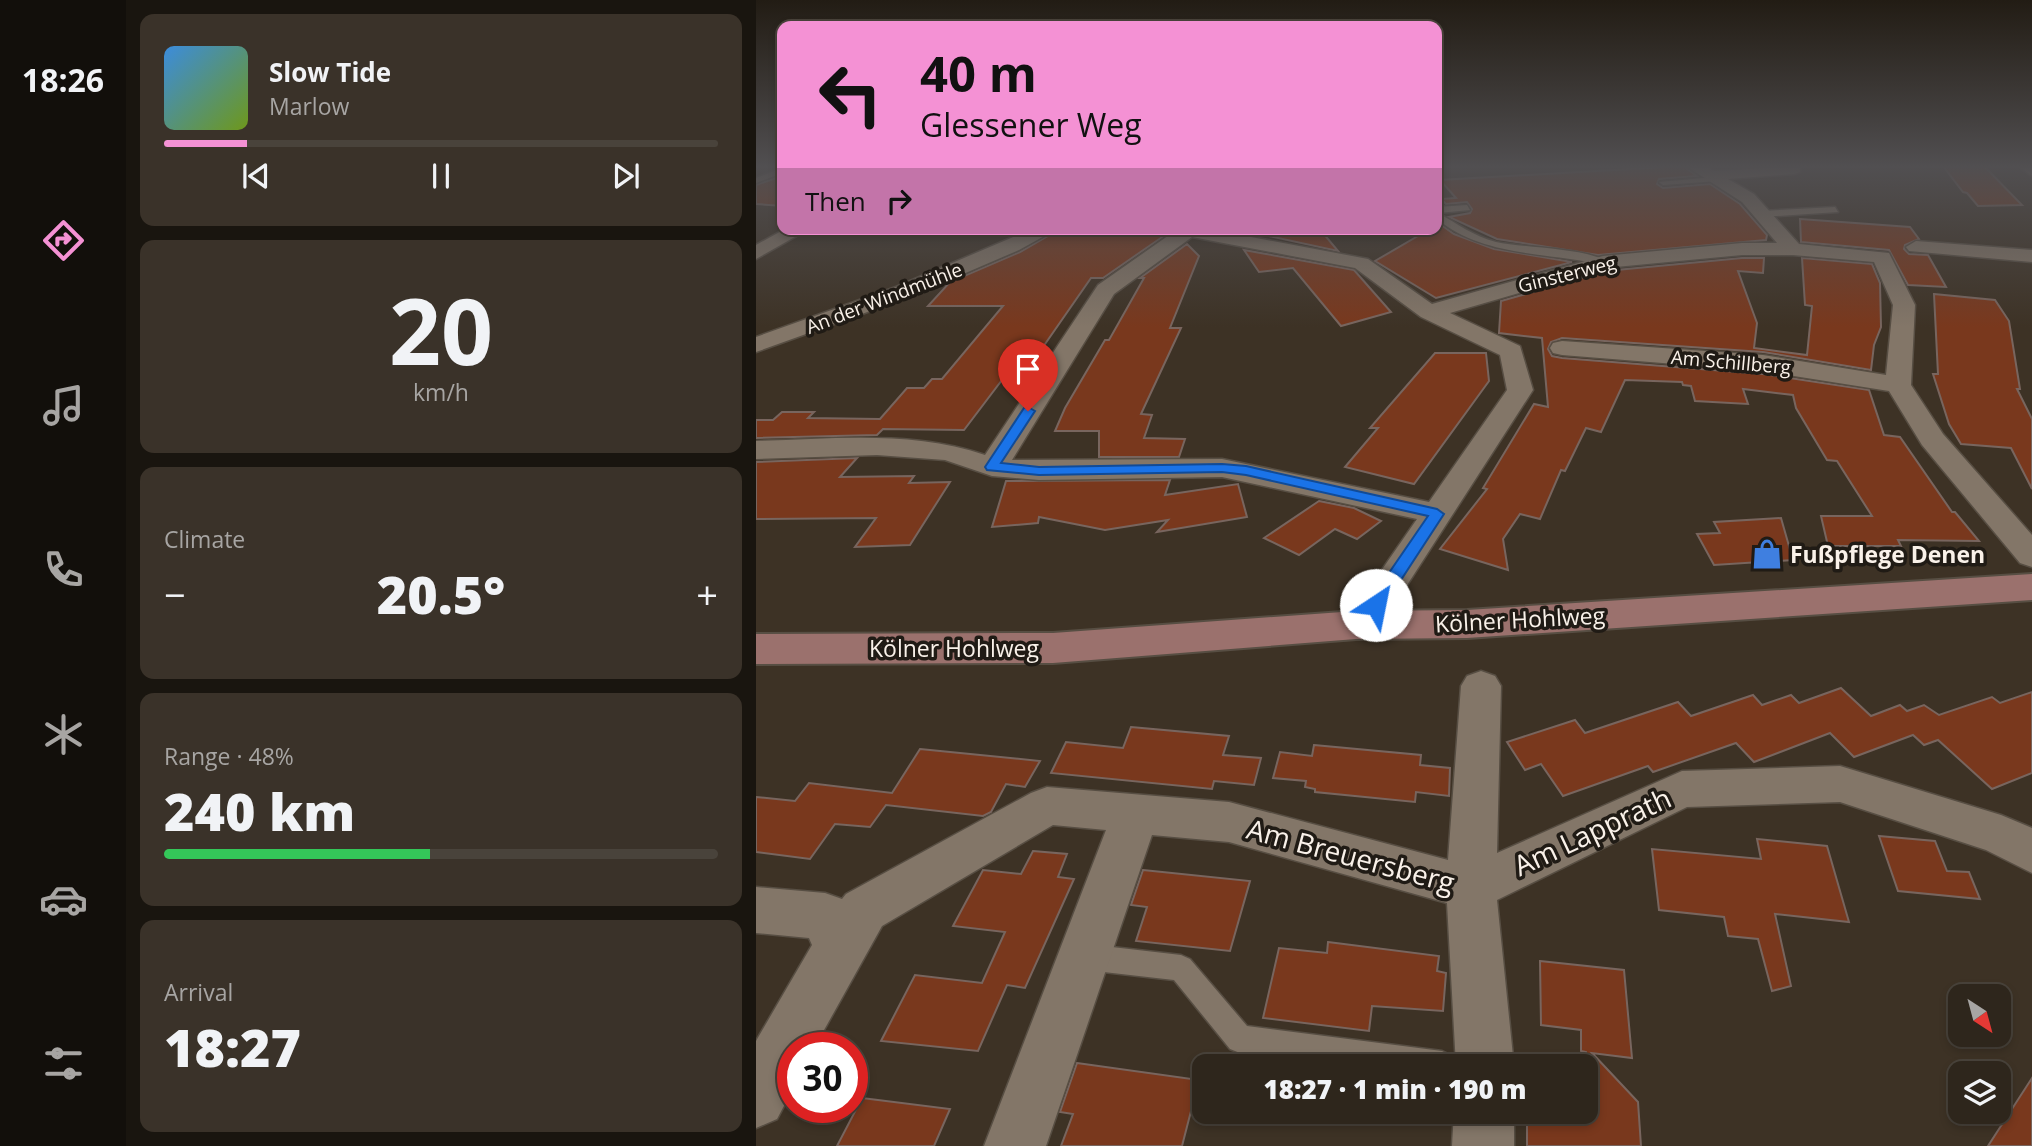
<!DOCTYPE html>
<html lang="en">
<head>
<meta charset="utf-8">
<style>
	body { margin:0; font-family:"Open Sans",sans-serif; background:#3a3229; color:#f1f3f6; height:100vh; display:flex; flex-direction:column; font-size:26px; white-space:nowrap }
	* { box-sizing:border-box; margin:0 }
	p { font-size:23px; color:#a7a5a3 }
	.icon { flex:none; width:38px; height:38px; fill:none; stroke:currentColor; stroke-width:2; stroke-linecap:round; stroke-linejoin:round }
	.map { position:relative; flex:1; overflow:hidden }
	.sheet { display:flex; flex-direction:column; gap:14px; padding:14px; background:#19150f; width:630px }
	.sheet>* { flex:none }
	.banner { position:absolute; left:21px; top:21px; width:665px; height:214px; border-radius:14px; box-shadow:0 4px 10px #0003,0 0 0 2px #49433b; background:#f491d4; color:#111; overflow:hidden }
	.needle { width:46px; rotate:144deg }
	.tools { position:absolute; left:1192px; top:984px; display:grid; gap:14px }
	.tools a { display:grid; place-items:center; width:63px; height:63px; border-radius:14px; background:#2e261c; box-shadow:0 4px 10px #0003,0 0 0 2px #49433b; font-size:35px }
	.speed { position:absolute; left:21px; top:1032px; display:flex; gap:14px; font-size:35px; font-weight:700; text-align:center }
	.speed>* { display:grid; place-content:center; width:91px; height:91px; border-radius:50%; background:#2e261c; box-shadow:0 4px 10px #0003,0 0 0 2px #49433b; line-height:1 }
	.speed .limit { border:10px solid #d22; background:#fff; color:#111 }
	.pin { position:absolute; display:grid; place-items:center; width:60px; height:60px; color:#fff; margin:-72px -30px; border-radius:50% 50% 50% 0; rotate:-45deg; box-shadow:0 0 7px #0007 }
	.pin .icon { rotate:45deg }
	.me { position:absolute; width:77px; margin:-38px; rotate:34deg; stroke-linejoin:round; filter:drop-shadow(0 0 5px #0008) }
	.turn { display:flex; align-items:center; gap:24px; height:147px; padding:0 28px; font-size:32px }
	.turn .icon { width:91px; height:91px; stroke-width:2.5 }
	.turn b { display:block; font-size:49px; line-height:60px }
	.then { display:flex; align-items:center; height:66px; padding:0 28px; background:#0003; gap:14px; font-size:26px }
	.big { font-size:52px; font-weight:800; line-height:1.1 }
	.sheet .card { flex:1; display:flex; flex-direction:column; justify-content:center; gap:10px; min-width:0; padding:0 24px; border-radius:14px; background:#3a3229 }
	.sheet .dial { align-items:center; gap:0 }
	.dial b { font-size:91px; line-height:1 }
	.song { display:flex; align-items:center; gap:21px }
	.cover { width:84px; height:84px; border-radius:10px; background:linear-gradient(135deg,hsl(210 70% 55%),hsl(80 70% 35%)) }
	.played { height:7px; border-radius:4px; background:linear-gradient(90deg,#f491d4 15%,#49433b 15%) }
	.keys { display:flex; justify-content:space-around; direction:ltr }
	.heat { display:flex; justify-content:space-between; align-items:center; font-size:38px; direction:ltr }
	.charge { height:10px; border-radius:5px; background:linear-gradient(90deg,#34c759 48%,#49433b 0) }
	.trip { position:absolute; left:436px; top:1054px; width:406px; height:70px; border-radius:14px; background:#2e261c; box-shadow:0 4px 10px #0003,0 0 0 2px #49433b; font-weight:800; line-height:70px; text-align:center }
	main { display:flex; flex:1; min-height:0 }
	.tab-bar { display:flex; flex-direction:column; width:126px; justify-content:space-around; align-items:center; background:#120f0b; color:#a7a5a3 }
	.tab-bar .icon { width:49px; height:49px }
	.tab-bar .current { color:#f491d4 }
	.tab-bar b { font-size:32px; color:#f1f3f6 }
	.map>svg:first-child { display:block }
	.building { fill:#79381d; stroke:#78655e; stroke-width:2 }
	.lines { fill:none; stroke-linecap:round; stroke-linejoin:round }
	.service-casing { stroke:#574e43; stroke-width:3 }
	.minor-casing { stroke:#574e43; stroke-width:3 }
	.secondary-casing { stroke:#574e43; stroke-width:4 }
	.service { fill:#837668; fill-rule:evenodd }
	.minor { fill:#837668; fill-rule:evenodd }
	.secondary { fill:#9b716d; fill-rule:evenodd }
	.route { fill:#1a73e8; stroke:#114b97; stroke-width:2 }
	.labels { text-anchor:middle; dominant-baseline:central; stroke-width:7; stroke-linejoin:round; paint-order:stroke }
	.far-street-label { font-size:19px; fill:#f9f1e9; stroke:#201b15 }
	.poi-label { font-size:23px; font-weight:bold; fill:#f9f1e9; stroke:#201b15; text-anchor:start }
	.street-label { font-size:23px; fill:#f9f1e9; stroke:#201b15 }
	.near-street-label { font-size:28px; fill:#f9f1e9; stroke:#201b15 }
</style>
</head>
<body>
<main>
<nav class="tab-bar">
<b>18:26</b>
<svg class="icon current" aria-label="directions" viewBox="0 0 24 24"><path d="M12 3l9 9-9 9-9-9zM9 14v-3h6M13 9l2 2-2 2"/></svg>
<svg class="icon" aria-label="music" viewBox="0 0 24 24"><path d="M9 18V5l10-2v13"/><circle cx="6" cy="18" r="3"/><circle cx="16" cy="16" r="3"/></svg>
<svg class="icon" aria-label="phone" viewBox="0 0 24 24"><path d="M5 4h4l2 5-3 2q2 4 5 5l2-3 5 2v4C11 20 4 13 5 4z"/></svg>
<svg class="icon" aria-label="climate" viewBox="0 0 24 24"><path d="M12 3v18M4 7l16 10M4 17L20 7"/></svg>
<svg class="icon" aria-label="car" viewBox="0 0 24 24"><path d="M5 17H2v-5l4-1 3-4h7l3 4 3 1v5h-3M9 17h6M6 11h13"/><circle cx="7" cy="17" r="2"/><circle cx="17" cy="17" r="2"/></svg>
<svg class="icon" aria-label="filters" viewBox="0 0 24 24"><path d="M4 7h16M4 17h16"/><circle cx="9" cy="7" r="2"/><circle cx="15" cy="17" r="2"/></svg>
</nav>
<section class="sheet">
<div class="card">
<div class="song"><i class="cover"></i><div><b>Slow Tide</b><p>Marlow</p></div></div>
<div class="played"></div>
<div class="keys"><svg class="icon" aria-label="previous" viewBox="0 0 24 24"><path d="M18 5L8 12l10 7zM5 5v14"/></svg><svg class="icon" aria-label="pause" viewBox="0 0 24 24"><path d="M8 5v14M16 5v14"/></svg><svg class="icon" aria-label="next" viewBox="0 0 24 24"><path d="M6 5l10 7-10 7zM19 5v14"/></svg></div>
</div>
<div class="card dial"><b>20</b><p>km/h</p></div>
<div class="card"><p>Climate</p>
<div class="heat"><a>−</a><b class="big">20.5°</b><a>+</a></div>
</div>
<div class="card"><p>Range · 48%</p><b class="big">240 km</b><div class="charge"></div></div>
<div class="card"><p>Arrival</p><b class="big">18:27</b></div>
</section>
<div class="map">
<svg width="1276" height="1146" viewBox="0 0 1276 1146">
	<rect width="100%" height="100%" fill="#3d3225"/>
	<!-- building -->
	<g class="building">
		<path d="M927,166L941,176L903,179L901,184L907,188L954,184L984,204L1011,235L1010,240L842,255L741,239L693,217L714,213L716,209L711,202L690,204L685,199L700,198L684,180Z"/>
		<path d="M1187,166H1228L1266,205L1222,206L1211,193L1207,192Z"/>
		<path d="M26,176V206L0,204V185Z"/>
		<path d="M1044,219L1154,227L1163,239L1149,245L1148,249L1153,254L1172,255L1190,287L1152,285L1133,250L1045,242Z"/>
		<path d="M681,222L698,234L738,249L816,262L680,298L619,261L674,229H681Z"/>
		<path d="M304,229H409L412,233L347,278H335L264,380H246L208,430L127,429L121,435L0,438V420H17L26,412H58L52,418L124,419L151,388H168L176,379H186L247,306H172L194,282L264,252Z"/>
		<path d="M480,229H525L531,236L567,233L582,251Z"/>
		<path d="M431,244L443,256L414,328H425L385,414L396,415L388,438L429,439L423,457H343V431H299L309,408L349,340H353L388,278H384Z"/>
		<path d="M488,250L598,270L635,312L585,326L537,268L503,272Z"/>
		<path d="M986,258H1008L1007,273L982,271L1001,323L998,348L1051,355L1056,306L1049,305L1046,258L1116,264L1124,283L1125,327L1118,345L1115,370L1007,352L806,338L795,342L792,349L796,356L806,358L1007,374L1113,390L1128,435L1144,437L1196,512H1199L1223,541L1142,540L1145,546H1072L1065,516H1116L1081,461L1071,460L1040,408L1037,395L987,389L992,404L939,401L935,386L927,385L926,382L869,380L845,432L830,428L809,471L805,470L784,519L764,514L747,539L752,570L684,549L731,489L727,488L778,404L792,407L786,338L743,333L745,301L850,271Z"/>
		<path d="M1178,294L1239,300L1253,321L1264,389H1261L1276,419V489L1255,448L1205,444L1193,424L1177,374H1182Z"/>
		<path d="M679,353H730L733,381L658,484L589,467L622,428H614Z"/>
		<path d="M101,458L84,477L158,476L153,483L194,482L154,545L99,547L120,518L0,519V462Z"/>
		<path d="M414,480L409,495L482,484L491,517L401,532L412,520L349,530L283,517L282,523L236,527L250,481Z"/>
		<path d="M563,501L598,508L625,521L601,539L579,529L543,555L508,538Z"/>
		<path d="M1025,518L1037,560L958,565L941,534L964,533L958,522Z"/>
		<path d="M1085,688L1115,716L1144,705L1151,711L1168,705L1183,715L1236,697L1244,703L1276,692V773L1236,789L1182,740L1168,745L1157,735L1098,757L1074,733L998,762L980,743L897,772L892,766L807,796L785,764L769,770L751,742L819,720L829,733L922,702L935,716L997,695L1006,705L1035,695L1043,703Z"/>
		<path d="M375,727L473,736L467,755L505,758L498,785L458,781L456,789L295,773L310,742L367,748Z"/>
		<path d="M558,745L665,755L664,765L694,768L693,796L660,792L659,802L559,792V789L549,787L550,781L517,778L524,752L556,756Z"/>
		<path d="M164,749L284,761L269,787L250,784L235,812L227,816L130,805L114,827L79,824L54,859L0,852V797L39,801L53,783L136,793Z"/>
		<path d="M1123,836L1179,841L1191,871L1213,872L1224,899L1142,891Z"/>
		<path d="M1001,839L1071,846L1093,922L1019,914L1035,986L1016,991L1002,939L972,936L968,917L903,910L896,849L1005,859Z"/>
		<path d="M277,851L311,854L302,877L318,879L269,988L251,985L222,1051L125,1041L159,975L226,983L249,932L197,926L227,870L265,874Z"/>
		<path d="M387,870L494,881L474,951L380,941L391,907L375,905Z"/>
		<path d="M572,942L683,956L681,971L690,973L687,1011L616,1006L613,1031L507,1018L523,948L571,953Z"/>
		<path d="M784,961L868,970L876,1058L836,1053L882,1102L885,1146H771V1111H830V1052L825,1051V1030L785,1025Z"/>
		<path d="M321,1063L443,1080L426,1146H305L317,1114L304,1112Z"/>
		<path d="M1276,1078V1146H1232Z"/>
		<path d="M106,1098L194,1109L178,1146H81Z"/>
	</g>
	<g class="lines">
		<!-- service casing -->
		<g class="service-casing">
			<g id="service">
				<path d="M26,168V173L0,183V178Z"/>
				<path d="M959,177L962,181L907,185L903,182Z"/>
				<path d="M711,205L714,210L682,213C702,224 717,236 740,242C769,248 831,248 852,262L847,265C791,252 727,257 681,219V207Z"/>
				<path d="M1079,207L1082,212L1006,217L1001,214L1006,211Z"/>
				<path d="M330,944L425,955L434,959L491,1026L686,1051L696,1056L700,1066H577L484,1053L474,1049L418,980L330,970L321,966L317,957L321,948Z"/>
			</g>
		</g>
		<!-- minor casing -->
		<g class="minor-casing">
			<g id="minor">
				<path d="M930,166H950L958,171L1044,166V172L1038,174L972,179L998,194L1043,244L1133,253L1159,305L1155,385L1187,434L1276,535V567L1264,563L1166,445L1133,391L1007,371L806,355L797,353L794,348L797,343L806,341L1007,355L1130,375L1137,305L1118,262L1037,255H986L849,268L694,313L764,346L777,390L633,613C618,629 610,640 587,634L581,625L607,597L661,519L466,477L283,480L236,476L189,460L121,455L0,459V441C76,439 156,430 229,455L342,285L416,233L412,229H453L612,259L676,304L847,256L986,243H1021L986,202ZM436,237L599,268L665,317L744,355L751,390L673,502L466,459L256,460L358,294Z"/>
				<path d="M1262,166H1276V176Z"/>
				<path d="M29,229H53L0,259V245Z"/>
				<path d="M276,229H301L263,250L156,296L0,352V337L140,287Z"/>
				<path d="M1160,241L1276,250V262L1153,251L1150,247Z"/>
				<path d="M725,671L739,676L745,686L741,853L926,771L1084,766L1245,815L1276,828V873L1230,850L1084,802L931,807L741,900L758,1066H700L691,903L473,842L396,835L290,1146H228L350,830L297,825L126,926L58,1048H37V1089L21,1119L0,1128V1041L56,945L53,938L0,933V887L69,893L86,899L90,894L275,793L291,787L473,802L692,860L705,686L711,676Z"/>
				<path d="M698,1111H758V1146H696Z"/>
			</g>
		</g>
		<!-- secondary casing -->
		<g class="secondary-casing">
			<path id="secondary" d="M1276,574V600L711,638L600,639L297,663L0,664V634L297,633L600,611L711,610Z"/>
		</g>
		<!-- service -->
		<use href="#service" class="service"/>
		<!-- minor -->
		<use href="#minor" class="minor"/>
		<!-- secondary -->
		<use href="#secondary" class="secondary"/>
	</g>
	<!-- sky -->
	<linearGradient id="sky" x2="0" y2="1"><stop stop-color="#221c14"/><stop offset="0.51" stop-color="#514f51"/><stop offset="1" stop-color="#514f51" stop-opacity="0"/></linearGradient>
	<rect width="1276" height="327" fill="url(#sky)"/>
	<!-- route -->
	<path class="route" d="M272,407L279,411L245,463L283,467L466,464L490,466L681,509L688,514L626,609L620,610L611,605L672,516L490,475L466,472L283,475L231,470L229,467L268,408Z"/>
	<!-- icons -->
	<defs>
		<g id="shop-bare" transform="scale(2.415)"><path d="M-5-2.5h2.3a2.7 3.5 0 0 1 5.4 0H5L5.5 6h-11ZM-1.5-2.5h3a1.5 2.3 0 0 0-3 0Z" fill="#3f7fe0" stroke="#201b15" stroke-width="2.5" paint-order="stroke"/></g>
	</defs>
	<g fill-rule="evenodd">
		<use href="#shop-bare" x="1011" y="554"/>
	</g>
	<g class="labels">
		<!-- far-street labels -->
		<g class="far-street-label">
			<text transform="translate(811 274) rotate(-14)">Ginsterweg</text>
			<text transform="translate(128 298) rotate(-21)">An der Windmühle</text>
			<text transform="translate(975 362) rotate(5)">Am Schillberg</text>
		</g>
		<!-- poi labels -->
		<g class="poi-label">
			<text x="1034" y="554">Fußpflege Denen</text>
		</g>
		<!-- street labels -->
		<g class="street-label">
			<text transform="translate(764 619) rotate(-3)">Kölner Hohlweg</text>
			<text x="198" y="648">Kölner Hohlweg</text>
		</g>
		<!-- near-street labels -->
		<g class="near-street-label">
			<text transform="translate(836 831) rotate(-25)">Am Lapprath</text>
			<text transform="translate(595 855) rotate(15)">Am Breuersberg</text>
		</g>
	</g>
</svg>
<div class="tools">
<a><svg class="needle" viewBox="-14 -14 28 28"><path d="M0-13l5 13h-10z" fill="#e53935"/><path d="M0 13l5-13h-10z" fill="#a7a5a3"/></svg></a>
<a><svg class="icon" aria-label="layers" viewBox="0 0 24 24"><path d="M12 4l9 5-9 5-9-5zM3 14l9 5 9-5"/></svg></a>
</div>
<div class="speed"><div class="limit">30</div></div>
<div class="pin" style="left:272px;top:411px;background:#d93025"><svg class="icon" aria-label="arrive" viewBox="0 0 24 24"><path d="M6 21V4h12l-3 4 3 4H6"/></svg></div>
<svg class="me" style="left:620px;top:605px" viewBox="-20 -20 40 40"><circle r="19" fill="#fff"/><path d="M0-13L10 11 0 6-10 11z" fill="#1a73e8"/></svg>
<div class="trip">18:27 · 1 min · 190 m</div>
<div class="banner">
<div class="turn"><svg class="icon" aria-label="left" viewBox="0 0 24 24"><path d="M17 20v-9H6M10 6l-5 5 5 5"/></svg><div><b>40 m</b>Glessener Weg</div></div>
<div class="then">Then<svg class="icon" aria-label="right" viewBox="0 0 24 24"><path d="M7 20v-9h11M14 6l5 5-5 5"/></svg></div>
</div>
</div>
</main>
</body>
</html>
